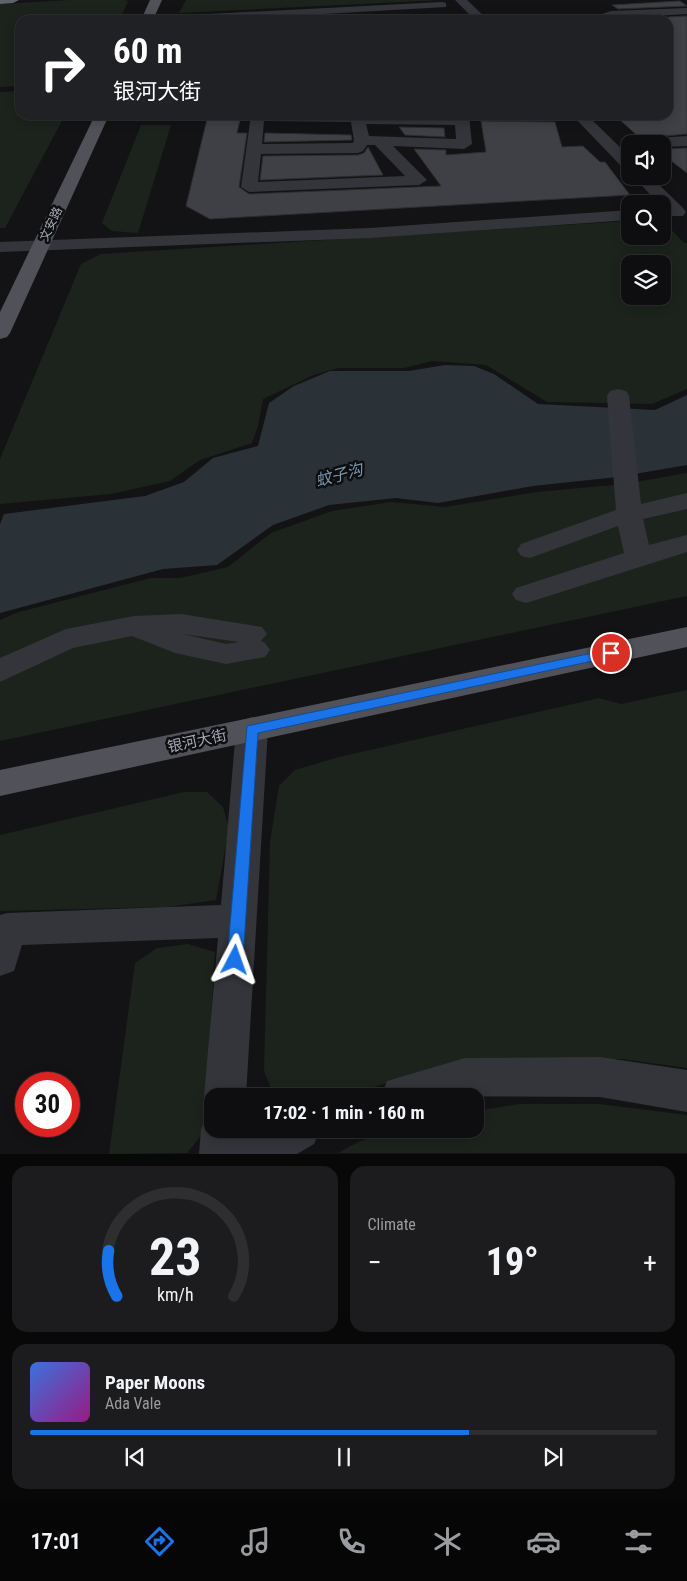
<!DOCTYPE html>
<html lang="en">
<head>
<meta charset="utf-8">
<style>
	body { margin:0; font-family:"Roboto Condensed","Noto Sans SC",sans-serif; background:#1c1c1e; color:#f1f3f6; height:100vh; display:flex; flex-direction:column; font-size:19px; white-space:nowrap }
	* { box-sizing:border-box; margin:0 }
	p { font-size:16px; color:#9b9c9f }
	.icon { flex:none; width:28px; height:28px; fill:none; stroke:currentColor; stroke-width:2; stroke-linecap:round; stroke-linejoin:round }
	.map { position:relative; height:1154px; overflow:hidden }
	.panel { display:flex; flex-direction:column; gap:12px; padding:12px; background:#080809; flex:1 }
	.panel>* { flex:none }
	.banner { position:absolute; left:15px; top:15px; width:658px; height:105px; border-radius:15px; box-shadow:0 2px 12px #0003,0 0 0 1px #2e2e30; background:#202124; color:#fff; overflow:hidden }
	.buttons { position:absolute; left:621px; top:135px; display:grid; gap:10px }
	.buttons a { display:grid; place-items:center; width:50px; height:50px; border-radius:10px; background:#0e0e10; box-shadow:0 2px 12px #0003,0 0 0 1px #2e2e30; font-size:25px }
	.speed { position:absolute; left:15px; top:1072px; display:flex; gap:10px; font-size:25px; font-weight:700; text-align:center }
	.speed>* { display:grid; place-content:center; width:65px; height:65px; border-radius:50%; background:#0e0e10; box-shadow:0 2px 12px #0003,0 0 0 1px #2e2e30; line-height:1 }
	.speed .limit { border:8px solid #d22; background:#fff; color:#111 }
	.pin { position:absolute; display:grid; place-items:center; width:42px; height:42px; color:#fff; margin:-21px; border:2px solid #fff; border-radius:50%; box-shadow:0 1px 5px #0007 }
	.me { position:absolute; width:55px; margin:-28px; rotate:4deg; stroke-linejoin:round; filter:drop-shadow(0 0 4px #0008) }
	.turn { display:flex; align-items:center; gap:18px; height:105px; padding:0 15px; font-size:22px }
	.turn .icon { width:65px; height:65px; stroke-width:2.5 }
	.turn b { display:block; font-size:35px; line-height:42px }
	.big { font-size:38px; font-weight:700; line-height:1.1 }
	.panel .tile { flex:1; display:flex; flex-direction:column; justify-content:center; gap:8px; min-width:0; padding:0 18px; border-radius:15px; background:#1c1c1e }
	.panel .dial { align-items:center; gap:0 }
	.dial svg { height:130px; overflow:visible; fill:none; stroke:#2e2e30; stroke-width:7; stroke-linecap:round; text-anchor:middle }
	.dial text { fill:#f1f3f6; stroke:none }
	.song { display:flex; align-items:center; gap:15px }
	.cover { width:60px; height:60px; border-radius:8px; background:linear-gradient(135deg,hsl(220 70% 55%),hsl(310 70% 35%)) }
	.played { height:5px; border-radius:2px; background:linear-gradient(90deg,#1a73e8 70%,#2e2e30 70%) }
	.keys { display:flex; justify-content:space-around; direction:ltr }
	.heat { display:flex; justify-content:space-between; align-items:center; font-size:28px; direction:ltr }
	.panel .tiles { flex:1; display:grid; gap:12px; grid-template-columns:1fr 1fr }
	.tile:last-child { grid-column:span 2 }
	.trip { position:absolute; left:204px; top:1088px; width:280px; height:50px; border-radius:15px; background:#0e0e10; box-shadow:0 2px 12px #0003,0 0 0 1px #2e2e30; font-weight:700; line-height:50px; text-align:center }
	.tabs { display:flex; height:80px; justify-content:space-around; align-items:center; background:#060606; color:#9b9c9f }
	.tabs .icon { width:35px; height:35px }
	.tabs .selected { color:#1a73e8 }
	.tabs b { font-size:22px; color:#f1f3f6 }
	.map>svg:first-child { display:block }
	.green { fill:#1c231c; fill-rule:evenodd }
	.water { fill:#2a3238 }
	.building { fill:#3f4045; stroke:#2d2d31 }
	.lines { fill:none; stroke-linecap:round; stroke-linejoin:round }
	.minor { fill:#34353a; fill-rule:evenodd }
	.major { fill:#515259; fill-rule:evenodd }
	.highway { fill:#61636b; fill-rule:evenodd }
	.route { fill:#1a73e8; stroke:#114b97 }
	.labels { text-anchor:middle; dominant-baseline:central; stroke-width:5; stroke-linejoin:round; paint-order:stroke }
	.far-street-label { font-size:12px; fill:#a5aab5; stroke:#0e0e10 }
	.street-label { font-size:15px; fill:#a5aab5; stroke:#0e0e10 }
	.water-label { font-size:16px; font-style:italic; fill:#7d98af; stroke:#0e0e10 }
</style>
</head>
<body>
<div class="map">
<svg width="687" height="1154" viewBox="0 0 687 1154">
	<rect width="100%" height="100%" fill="#131315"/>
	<!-- green -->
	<g class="green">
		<path d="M70,0H126L128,2L119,20H20V86L0,87V4Z"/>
		<path d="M186,0H441L179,13Z"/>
		<path d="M20,91V115H65L5,228H0V92Z"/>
		<path d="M141,125H171L138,233L112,231L102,223Z"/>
		<path d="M630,221V236H662L663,221L684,243H687V389L652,404L547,402L486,365L432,361L404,368H339L316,374L263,399L258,426L252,443L200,460L170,481L111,494L0,504V459L81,264L101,254ZM630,264H662V296H630Z"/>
		<path d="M687,473V596L0,741V620L19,612L151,578H180L228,567L271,533L332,511L391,502L445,507L537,492L624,484Z"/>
		<path d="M687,690V1068L622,1059L524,1061L405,1077L347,1096H274L264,1071L270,842L279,786L295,770L339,757L599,698L621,704Z"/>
		<path d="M184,792H207L223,807L229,828L216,900L167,907L0,911V835Z"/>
		<path d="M188,944L215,952L204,1132L187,1153L109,1154L135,963L157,948Z"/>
		<path d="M519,1104H599L687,1115V1153H338L358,1142L399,1129H475V1111Z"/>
	</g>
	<!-- water -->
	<path class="water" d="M445,365L474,366L494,374L538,404L655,410L687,395V465L617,477L533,486L438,503L396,498L329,505L273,525L217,565L163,569L0,613V524L4,514L145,496L184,482L213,458L258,446L269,403L294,386L330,371H409Z"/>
	<!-- building -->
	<g class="building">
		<path d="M680,1L687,6L618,9L612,5Z"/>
		<path d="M687,16V134L640,138L620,120L668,117V20L632,19Z"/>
		<path d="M208,115H241L237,133H247L239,187L249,194L441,186L414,149L446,150V155L486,152L481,121L555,122L562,147L583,146L600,162H605L630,195L210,219L186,206Z"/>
		<path d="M399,127L444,128L445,137L405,135Z"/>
		<path d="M265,133L351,135L352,140L264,142Z"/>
		<path d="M368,147L383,175L260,180L263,156L358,155L364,153Z"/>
		<path d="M687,148V173L662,154V149Z"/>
	</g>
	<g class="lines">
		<!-- minor -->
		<g class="minor">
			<path d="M455,0H467L488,20H475Z"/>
			<path d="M442,2L446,3V7L218,20H144L150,17Z"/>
			<path d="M687,8V14L585,20L611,11Z"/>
			<path d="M251,115H469L472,144L464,149L393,146L427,180L419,185L249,192L241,187ZM264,121L351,122L354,140L353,143L262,144ZM366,124L455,125L456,139L369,136ZM367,145H375L405,176L258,182L261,154L358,153L363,151Z"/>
			<path d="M572,115H587L630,157V171L624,169Z"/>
			<path d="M687,136V146L662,147V144H634L641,139Z"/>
			<path d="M633,176H650L683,208L686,212L683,216H671L662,207V204H659Z"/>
			<path d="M630,210V220L370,238L0,252V242L370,228Z"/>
			<path d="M618,389L626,391L629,396L641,504L687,493V509L643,519L649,545L687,535V552L536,600L526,603L516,600L512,594L516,588L624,553L618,526L530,558L521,556L517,550L521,544L616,510L607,396L610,391Z"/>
			<path d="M181,614L262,627L267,634L261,641L265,643L270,650L265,657L226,664L175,653L132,636L73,648L0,682V658L66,629L134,616ZM183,634L239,642L226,644Z"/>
			<path d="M252,717L263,721L268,729L246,1096H212V1129H245L244,1134L255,1129H321L314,1144L297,1154H199L201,1129L208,1114L212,1112L204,1096L218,938L22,945L14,971L0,976V915L7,913L221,905L236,729L241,721Z"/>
			<path d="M600,1057L687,1070V1112L600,1097L381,1096L387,1081L465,1058Z"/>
		</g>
		<!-- major -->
		<g class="major">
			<path d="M150,0H162L153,20H141Z"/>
			<path d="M95,115H109L10,333L7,337L0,339V312Z"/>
			<path d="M687,627V647L0,796V770Z"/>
		</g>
		<!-- highway -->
		<path class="highway" d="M0,0H19L13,3L0,4Z"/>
	</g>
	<!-- route -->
	<path class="route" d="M611,649L618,653L616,656L258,733L243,960L240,965L235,967L229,965L227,960L247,726Z"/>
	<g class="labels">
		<!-- far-street labels -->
		<g class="far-street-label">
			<text transform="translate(51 224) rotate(-65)">文安路</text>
		</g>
		<!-- street labels -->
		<g class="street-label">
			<text transform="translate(197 741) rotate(-12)">银河大街</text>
		</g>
		<!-- water labels -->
		<g class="water-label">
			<text transform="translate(339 475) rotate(-15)">蚊子沟</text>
		</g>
	</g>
</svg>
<div class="buttons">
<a><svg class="icon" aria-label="sound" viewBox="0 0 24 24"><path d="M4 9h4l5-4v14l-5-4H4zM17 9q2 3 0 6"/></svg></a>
<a><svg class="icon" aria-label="search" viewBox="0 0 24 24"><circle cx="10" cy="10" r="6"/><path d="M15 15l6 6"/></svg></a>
<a><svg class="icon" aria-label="layers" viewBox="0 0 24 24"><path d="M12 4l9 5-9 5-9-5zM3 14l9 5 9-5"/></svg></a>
</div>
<div class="speed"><div class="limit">30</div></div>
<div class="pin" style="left:611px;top:653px;background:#d93025"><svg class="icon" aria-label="arrive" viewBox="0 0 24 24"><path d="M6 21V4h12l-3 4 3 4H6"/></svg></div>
<svg class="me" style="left:235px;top:960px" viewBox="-20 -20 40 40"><path d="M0-17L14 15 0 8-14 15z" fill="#1a73e8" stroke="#fff" stroke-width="4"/></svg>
<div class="trip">17:02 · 1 min · 160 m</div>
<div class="banner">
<div class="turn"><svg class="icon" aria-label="right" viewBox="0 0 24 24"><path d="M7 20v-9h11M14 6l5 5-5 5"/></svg><div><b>60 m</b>银河大街</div></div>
</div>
</div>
<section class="panel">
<div class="tiles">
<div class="tile dial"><svg viewBox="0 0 100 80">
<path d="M14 69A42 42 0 1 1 86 69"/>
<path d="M14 69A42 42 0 0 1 9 41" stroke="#1a73e8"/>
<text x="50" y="56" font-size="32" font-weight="700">23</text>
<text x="50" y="72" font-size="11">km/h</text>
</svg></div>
<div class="tile"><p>Climate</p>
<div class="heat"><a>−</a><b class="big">19°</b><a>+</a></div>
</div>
<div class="tile">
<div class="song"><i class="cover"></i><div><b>Paper Moons</b><p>Ada Vale</p></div></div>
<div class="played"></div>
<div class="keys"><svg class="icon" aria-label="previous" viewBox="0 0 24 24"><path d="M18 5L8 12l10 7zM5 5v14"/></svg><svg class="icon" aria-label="pause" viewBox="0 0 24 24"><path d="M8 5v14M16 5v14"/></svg><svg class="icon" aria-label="next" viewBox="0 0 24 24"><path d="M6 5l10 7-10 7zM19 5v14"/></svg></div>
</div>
</div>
</section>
<nav class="tabs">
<b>17:01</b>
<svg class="icon selected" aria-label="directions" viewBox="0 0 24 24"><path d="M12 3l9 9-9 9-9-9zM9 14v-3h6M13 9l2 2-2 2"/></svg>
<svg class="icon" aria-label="music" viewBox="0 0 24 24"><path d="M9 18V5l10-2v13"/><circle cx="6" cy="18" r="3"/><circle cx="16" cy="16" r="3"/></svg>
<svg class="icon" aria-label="phone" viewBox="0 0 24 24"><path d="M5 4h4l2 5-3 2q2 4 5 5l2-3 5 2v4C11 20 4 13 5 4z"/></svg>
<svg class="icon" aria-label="climate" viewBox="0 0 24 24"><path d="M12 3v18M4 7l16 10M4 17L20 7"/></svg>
<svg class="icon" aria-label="car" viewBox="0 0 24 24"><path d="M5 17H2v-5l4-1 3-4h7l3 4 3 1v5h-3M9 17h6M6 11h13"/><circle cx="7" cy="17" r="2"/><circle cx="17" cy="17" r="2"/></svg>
<svg class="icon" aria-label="filters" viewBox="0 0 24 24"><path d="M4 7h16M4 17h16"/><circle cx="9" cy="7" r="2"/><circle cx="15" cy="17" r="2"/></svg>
</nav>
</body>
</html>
